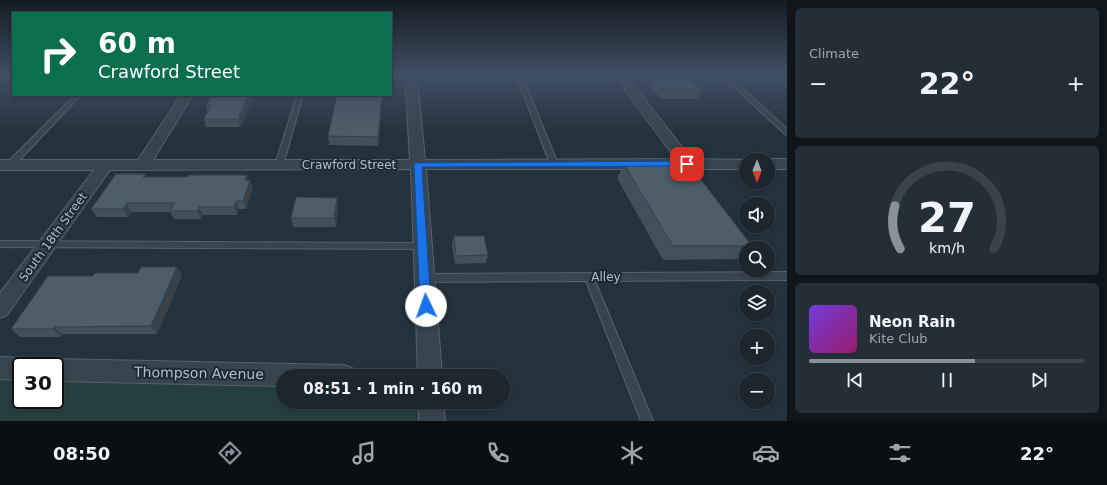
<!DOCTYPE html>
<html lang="en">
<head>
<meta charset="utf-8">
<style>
	body { margin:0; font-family:"DejaVu Sans",sans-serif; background:#242e36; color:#f1f3f6; height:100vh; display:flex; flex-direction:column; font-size:15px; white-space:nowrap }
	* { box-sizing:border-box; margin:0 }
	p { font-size:13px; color:#a0a5aa }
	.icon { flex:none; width:22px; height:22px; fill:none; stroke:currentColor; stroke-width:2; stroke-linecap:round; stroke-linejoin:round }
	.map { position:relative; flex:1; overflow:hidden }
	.drawer { display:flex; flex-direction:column; gap:8px; padding:8px; background:#0f1519; width:320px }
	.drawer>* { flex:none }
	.hud { position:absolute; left:12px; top:12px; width:380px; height:84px; border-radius:0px; box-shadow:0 2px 6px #0003,0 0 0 1px #39434a; background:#0b6e4f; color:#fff; overflow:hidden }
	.needle { width:26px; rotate:180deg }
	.fabs { position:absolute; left:739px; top:153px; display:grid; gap:8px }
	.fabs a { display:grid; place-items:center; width:36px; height:36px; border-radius:50%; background:#1b262e; box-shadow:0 2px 6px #0003,0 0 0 1px #39434a; font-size:20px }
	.speed { position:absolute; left:12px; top:357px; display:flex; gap:8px; font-size:20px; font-weight:700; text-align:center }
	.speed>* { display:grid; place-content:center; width:52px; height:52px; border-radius:50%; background:#1b262e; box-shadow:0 2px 6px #0003,0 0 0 1px #39434a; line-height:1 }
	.speed .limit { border:2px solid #111; border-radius:6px; background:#fff; color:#111 }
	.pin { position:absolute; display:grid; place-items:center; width:34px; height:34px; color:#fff; margin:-17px; border-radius:8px; box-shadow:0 2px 6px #0006 }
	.me { position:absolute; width:44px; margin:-22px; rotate:357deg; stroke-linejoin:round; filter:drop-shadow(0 0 3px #0008) }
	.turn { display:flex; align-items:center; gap:14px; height:84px; padding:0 20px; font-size:18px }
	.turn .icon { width:52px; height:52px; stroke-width:2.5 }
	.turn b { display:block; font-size:28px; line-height:34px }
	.big { font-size:30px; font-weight:600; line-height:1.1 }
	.drawer .widget { flex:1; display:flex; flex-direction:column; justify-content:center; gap:6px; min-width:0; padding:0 14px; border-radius:6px; background:#242e36 }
	.drawer .dial { align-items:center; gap:0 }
	.dial svg { height:104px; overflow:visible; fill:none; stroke:#39434a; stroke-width:7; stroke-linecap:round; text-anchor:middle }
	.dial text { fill:#f1f3f6; stroke:none }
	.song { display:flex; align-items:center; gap:12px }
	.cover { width:48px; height:48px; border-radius:6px; background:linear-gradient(135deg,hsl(260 70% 55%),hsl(320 70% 35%)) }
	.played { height:4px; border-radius:2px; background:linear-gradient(90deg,#8c9099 60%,#39434a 60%) }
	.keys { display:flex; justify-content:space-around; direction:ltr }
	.heat { display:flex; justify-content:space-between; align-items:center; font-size:22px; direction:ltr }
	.trip { position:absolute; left:276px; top:369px; width:234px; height:40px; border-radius:20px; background:#1b262e; box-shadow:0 2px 6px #0003,0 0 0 1px #39434a; font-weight:600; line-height:40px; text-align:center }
	.tab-bar { display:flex; height:64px; justify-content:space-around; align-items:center; background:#0b0f12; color:#a0a5aa }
	.tab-bar .icon { width:28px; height:28px }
	.tab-bar .current { color:#8c9099 }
	.tab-bar b { font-size:18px; color:#f1f3f6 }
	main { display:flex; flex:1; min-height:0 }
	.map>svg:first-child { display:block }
	.green { fill:#263f3e }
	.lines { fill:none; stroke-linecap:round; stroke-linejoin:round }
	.service-casing { stroke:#56626c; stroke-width:2 }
	.minor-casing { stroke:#56626c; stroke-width:2 }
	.service { fill:#38444e; fill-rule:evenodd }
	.minor { fill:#38444e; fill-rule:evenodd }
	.wall { fill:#42505a }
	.shaded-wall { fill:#36414a }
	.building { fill:#4d5d69; stroke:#36414a }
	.route { fill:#1a73e8; stroke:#114b97 }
	.labels { text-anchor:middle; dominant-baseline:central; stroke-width:4; stroke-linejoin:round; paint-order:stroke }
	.street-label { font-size:12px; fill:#b4bfc9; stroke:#1d2933 }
	.near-street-label { font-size:14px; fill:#b4bfc9; stroke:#1d2933 }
</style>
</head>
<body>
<main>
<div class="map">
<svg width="787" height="421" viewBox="0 0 787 421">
	<rect width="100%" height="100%" fill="#24323e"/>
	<!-- green -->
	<path class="green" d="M0,368L21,369V400H55V370L283,376V402H432L433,421H0Z"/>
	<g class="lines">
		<!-- service casing -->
		<g class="service-casing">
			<g id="service">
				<path d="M516,75H522L558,164L557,166H554L550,164Z"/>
				<path d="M721,75H728L787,129V135L785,134Z"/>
				<path d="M75,95H81L13,167H7L6,165L7,163Z"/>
				<path d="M297,95H303L283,165L279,167H276L275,165Z"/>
				<path d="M0,241L422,243L425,244L426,246L425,248L422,249L0,247Z"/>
				<path d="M787,272V280L595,281L653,421H641L586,281L425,282L422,281L420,278L422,275L425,274Z"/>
			</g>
		</g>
		<!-- minor casing -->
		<g class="minor-casing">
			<g id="minor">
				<path d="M405,75H417L425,160L676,159L614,75H626L691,159L749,160H746V169H426L442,376H418L411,169L110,170L7,315L0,318V293L94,170H0V160H138L181,95H193L153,160H410Z"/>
				<path d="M768,159H787V169H768V160H765Z"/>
				<path d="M0,357L21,358L29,361L31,366H21V380L0,379Z"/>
				<path d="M55,359L344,365L352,368L356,376H283V386L55,381V366H45L47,362Z"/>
				<path d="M419,402H443L445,421H419Z"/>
			</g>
		</g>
		<!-- service -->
		<use href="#service" class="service"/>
		<!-- minor -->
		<use href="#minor" class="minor"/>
	</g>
	<!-- wall -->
	<g class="wall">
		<path d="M642,75H686L702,91L697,99H661Z"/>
		<path d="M212,95H254L240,127H206L204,119L208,111L206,106Z"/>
		<path d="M333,95H382V101L378,146L329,145L328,136L337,96H334Z"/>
		<path d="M624,164L752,246L750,248H746V253L740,259L663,260L617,178Z"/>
		<path d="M145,174L147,177L249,180L253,188L246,209H239L237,215H203L201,219H174L170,212H132L128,217H97L91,209Z"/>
		<path d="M338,206L336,227H293L291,218Z"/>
		<path d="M454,236L488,255L486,263L455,264L452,244Z"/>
		<path d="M177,267L182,275L157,334H62L61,337H20L11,329L93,276L138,273Z"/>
	</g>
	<!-- shaded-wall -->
	<g class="shaded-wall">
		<path d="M248,95H254L240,127L238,119Z"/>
		<path d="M382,95V101L378,146V137Z"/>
		<path d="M247,175L249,183L250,180L253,188L246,209L243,201L245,180Z"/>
		<path d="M337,198L338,206L336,227L334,218Z"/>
		<path d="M236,201L239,209L237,215L234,207Z"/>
		<path d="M127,203L132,212L128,217L123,209Z"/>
		<path d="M199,207L203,215L201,219L197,211Z"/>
		<path d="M177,267L182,275L157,334L151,326Z"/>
		<path d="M55,327L62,334L61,337L53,329Z"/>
	</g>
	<!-- building -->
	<g class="building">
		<path d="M652,75H686L702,91H665Z"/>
		<path d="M212,95H248L238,119H204L211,105L206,106Z"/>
		<path d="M337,95H382L378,137L328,136Z"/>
		<path d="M624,164H689L752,246H673Z"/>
		<path d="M116,174H145L143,177H188L189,175H247L245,180H250L243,201H236L234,207H199L197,211H170L174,203H127L123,209H91Z"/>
		<path d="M296,197L337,198L334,218H291Z"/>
		<path d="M454,236H484L488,255L456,256Z"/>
		<path d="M141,267H177L151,326L55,327L53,329H11L48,276H93L95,273H138Z"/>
	</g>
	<!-- sky -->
	<linearGradient id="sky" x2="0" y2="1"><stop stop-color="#141c22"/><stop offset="0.56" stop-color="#3f4f63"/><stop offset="1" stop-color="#3f4f63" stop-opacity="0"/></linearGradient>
	<rect width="787" height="134" fill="url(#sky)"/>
	<!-- route -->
	<path class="route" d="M687,161L689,162V166L422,167L431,306L430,309L426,311L422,309L420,306L414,165L415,163Z"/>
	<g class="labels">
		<!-- street labels -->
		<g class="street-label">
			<text x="349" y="165">Crawford Street</text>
			<text transform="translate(53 237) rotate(-54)">South 18th Street</text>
			<text x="606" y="277">Alley</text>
		</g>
		<!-- near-street labels -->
		<g class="near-street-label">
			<text transform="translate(199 373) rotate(1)">Thompson Avenue</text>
		</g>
	</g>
</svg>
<div class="fabs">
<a><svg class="needle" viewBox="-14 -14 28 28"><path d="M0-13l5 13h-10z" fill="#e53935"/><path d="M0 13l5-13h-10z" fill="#a0a5aa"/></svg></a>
<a><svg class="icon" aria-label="sound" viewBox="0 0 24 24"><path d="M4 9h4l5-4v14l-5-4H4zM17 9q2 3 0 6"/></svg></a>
<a><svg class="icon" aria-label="search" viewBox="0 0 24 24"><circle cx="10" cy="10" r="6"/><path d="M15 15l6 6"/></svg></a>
<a><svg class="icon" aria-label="layers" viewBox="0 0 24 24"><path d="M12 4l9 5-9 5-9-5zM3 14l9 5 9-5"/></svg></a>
<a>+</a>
<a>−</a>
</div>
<div class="speed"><div class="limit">30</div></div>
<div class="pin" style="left:687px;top:164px;background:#d93025"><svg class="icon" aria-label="arrive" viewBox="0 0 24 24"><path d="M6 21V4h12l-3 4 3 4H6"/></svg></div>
<svg class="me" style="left:426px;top:306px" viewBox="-20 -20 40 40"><circle r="19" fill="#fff"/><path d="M0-13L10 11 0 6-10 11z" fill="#1a73e8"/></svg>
<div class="trip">08:51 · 1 min · 160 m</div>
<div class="hud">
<div class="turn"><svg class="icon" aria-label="right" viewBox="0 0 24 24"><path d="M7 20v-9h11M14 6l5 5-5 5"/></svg><div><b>60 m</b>Crawford Street</div></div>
</div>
</div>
<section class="drawer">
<div class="widget"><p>Climate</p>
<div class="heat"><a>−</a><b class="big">22°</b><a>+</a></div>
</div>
<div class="widget dial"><svg viewBox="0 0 100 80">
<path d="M14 69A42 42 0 1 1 86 69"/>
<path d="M14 69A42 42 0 0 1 10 36" stroke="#8c9099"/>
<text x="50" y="56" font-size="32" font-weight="700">27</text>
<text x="50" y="72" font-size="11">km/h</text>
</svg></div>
<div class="widget">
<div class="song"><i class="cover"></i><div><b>Neon Rain</b><p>Kite Club</p></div></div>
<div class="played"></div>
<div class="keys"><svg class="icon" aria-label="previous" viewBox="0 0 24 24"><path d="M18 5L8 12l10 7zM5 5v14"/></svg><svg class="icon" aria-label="pause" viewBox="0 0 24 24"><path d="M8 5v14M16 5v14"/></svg><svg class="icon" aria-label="next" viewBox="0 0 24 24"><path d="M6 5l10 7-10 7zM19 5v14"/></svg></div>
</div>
</section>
</main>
<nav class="tab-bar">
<b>08:50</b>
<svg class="icon current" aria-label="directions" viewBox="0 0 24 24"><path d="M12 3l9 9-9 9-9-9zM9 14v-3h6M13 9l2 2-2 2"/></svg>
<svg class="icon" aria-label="music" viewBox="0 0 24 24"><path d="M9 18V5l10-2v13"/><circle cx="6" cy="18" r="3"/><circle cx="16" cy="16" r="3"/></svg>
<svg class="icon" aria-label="phone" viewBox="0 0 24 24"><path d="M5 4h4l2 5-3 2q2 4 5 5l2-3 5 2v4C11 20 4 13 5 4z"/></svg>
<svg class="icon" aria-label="climate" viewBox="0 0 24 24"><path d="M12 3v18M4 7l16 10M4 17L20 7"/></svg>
<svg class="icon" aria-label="car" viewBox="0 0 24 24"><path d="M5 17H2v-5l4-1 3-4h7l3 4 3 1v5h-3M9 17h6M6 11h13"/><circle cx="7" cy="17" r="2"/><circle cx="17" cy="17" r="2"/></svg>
<svg class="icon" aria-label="filters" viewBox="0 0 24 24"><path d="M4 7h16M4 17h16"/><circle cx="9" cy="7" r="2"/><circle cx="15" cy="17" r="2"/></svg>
<b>22°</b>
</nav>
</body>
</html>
